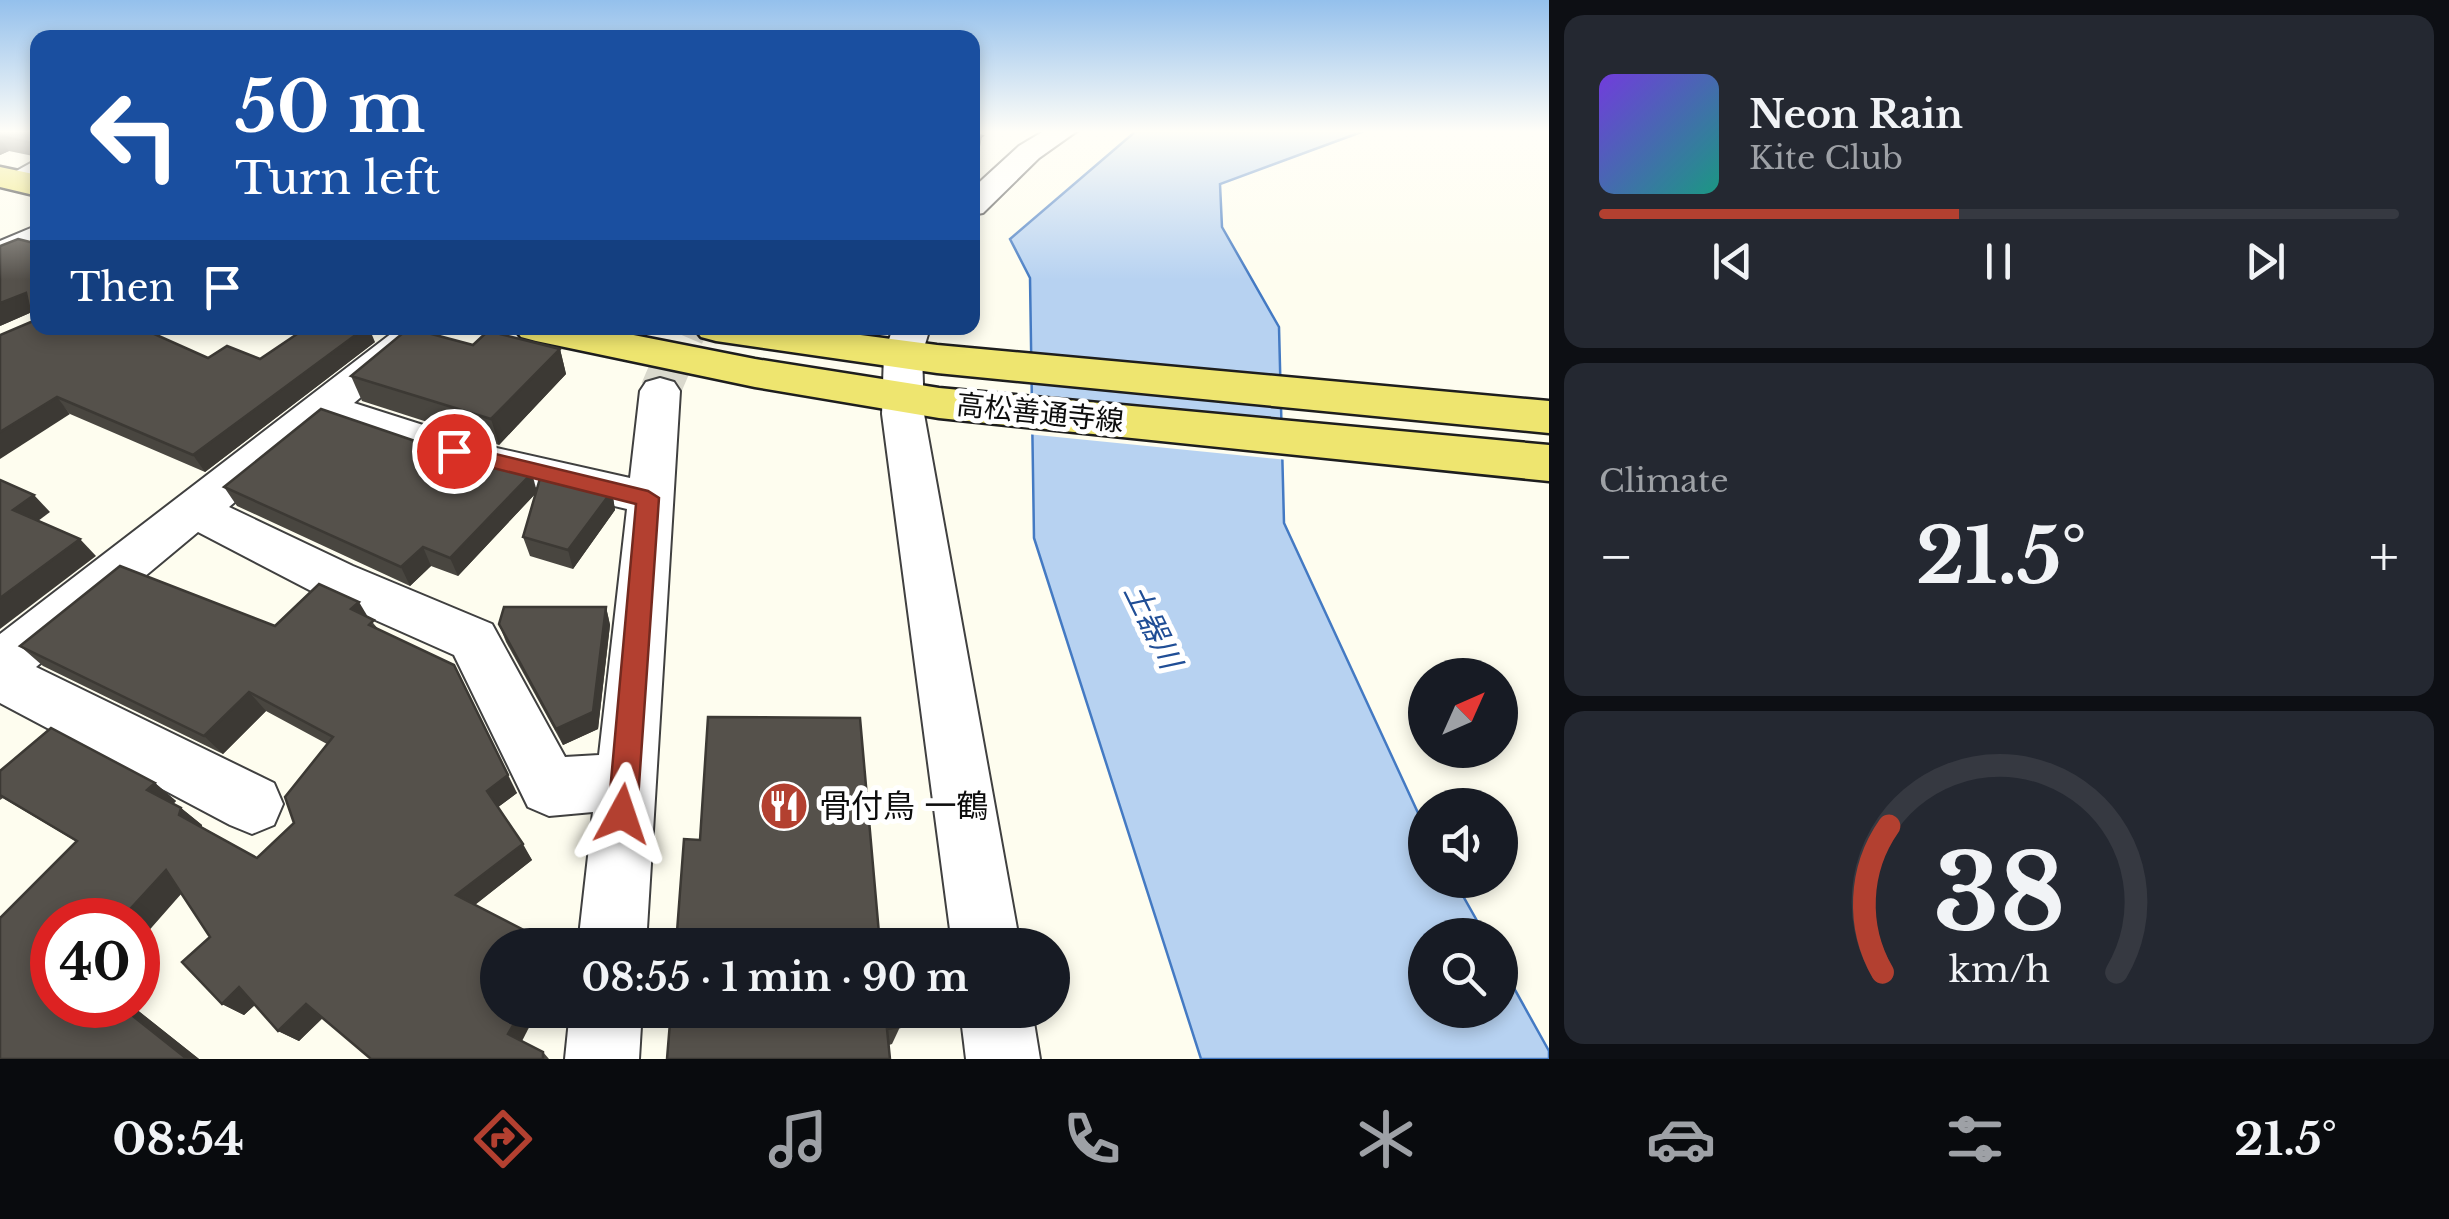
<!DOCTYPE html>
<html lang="en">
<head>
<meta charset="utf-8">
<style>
	body { margin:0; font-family:"Libre Baskerville","Noto Sans JP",serif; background:#242831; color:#f1f3f6; height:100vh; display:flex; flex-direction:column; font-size:38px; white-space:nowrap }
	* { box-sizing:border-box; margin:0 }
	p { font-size:32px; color:#9ea1a6 }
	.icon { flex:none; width:55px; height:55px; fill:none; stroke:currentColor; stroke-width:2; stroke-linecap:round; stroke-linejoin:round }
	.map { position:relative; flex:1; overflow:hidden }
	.sheet { display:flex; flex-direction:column; gap:15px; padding:15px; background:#0d0f14; width:900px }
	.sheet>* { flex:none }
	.banner { position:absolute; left:30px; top:30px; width:950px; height:305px; border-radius:20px; box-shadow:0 5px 15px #0003; background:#1a4fa0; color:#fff; overflow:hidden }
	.needle { width:65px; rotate:45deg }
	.controls { position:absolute; left:1408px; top:658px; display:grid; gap:20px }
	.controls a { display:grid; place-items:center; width:110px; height:110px; border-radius:50%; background:#171b24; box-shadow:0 5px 15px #0003; font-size:50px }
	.speed { position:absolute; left:30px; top:898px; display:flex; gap:20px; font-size:50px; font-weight:700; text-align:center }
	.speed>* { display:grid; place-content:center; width:130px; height:130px; border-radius:50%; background:#171b24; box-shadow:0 5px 15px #0003; line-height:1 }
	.speed .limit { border:15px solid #d22; background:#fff; color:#111 }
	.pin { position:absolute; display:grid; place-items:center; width:85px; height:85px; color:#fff; margin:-42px; border:5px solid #fff; border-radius:50%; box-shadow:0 2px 10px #0007 }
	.me { position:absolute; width:110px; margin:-55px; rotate:5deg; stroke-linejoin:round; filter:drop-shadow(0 0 8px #0008) }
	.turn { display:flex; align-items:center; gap:35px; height:210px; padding:0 40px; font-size:45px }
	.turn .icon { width:130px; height:130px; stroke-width:2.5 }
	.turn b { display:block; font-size:70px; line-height:85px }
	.then { display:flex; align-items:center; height:95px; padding:0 40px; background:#0003; gap:20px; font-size:38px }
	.big { font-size:75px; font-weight:700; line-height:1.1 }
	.sheet .card { flex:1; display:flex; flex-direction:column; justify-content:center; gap:15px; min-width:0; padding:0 35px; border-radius:20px; background:#242831 }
	.sheet .dial { align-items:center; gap:0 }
	.dial svg { height:260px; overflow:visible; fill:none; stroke:#363941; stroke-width:7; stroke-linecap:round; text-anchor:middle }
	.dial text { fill:#f1f3f6; stroke:none }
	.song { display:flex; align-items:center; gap:30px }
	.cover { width:120px; height:120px; border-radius:15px; background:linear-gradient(135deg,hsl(260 70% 55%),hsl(170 70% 35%)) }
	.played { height:10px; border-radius:5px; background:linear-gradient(90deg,#b34030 45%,#363941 45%) }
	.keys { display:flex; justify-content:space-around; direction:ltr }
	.heat { display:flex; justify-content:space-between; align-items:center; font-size:55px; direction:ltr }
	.trip { position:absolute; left:480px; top:928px; width:590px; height:100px; border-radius:50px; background:#171b24; box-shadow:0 5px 15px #0003; font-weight:700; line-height:100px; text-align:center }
	.menu { display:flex; height:160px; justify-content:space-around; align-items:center; background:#090b0e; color:#9ea1a6 }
	.menu .icon { width:70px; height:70px }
	.menu .selected { color:#b34030 }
	.menu b { font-size:45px; color:#f1f3f6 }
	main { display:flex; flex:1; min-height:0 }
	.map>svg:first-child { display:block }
	.water { fill:#b7d2f1; stroke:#447ac3; stroke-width:2.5 }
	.pier { fill:#fefdef }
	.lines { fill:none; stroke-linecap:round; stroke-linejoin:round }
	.minor-tunnel { stroke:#dad9cd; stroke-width:40; stroke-dasharray:40 20; stroke-linecap:butt }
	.minor-casing { stroke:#404040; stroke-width:4 }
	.major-casing { stroke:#1e1e1e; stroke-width:5 }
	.minor { fill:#fff; fill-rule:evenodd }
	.major { fill:#eee56f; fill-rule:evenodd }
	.wall { fill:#494640 }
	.shaded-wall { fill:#3c3934 }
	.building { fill:#55514b; stroke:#3c3934; stroke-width:2.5 }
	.route { fill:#b34030; stroke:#742a1f; stroke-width:2.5 }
	.labels { text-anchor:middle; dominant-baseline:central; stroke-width:10; stroke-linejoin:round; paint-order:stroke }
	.street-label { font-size:28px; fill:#0d0d0d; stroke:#fff }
	.water-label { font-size:30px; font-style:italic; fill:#204e96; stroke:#fff }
	.near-poi-label { font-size:32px; fill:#0d0d0d; stroke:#fff; text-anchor:start }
</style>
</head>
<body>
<main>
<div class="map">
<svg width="1549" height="1059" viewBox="0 0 1549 1059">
	<rect width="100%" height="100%" fill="#fefdef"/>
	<!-- water -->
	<path class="water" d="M1136,131H1364L1220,184L1222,227L1279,327L1284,523L1425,828V880H1454L1485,935H1425V1010H1500V963L1549,1051V1059H1201L1034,538L1030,278L1010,239Z"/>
	<!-- pier -->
	<path class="pier" d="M1027,398L1287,423L1288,460L1027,434Z"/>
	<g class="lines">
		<!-- minor-tunnel -->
		<path class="minor-tunnel" d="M660,391L687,328"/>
		<!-- minor casing -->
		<g class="minor-casing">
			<g id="minor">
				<path d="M1044,131H1077L1039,158L983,213L972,215V189L1019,146Z"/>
				<path d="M38,159V180L15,189L0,180Z"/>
				<path d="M38,225V248L0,264V241Z"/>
				<path d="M893,328H930L922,354L924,414L1020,945H952L882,414L884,354Z"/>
				<path d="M405,330L418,333L424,341L418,349L354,403L492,447L630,478L640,391L646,382L660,378L674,382L680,391L646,945H578L593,812L549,816L528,807L454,655L317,594L198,532L36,667L274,783L283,804L274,825L252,834L230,825L0,703V634L392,333ZM329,423L470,472L627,509L599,755L565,757L492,624L353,566L229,507Z"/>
				<path d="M570,1010H642L639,1059H565Z"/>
				<path d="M960,1010H1032L1040,1059H966Z"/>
			</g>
		</g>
		<!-- major casing -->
		<g class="major-casing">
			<g id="major">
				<path d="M0,167L38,175V196L0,187Z"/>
				<path d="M514,328H598L755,359L939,388L1549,445V481L939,418L755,387L536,341L521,337Z"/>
				<path d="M694,328H807L937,345L1549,401V433L937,373L716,341L701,337Z"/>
			</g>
		</g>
		<!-- minor -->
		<use href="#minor" class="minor"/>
		<!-- major -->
		<use href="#major" class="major"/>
	</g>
	<!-- wall -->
	<g class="wall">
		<path d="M0,131H38V157L9,151L0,155Z"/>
		<path d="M38,244V319L32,312L0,326Z"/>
		<path d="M0,335L208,358L260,359L375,342L205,472L70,414Z"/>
		<path d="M473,345L560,349L566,374L499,445L362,401L351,376Z"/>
		<path d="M224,487L612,491L615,510L573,569L530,556L523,537L536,493L458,576L431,566L410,586L237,506Z"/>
		<path d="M606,607L610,625L598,729L563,745L506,642L499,624Z"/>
		<path d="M368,617L517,793L498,807L532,860L475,905L522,1041L543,1052L549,1059H371L323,1018L299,1041L278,1031L255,1005L244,1015L222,1004L210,937L182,893L52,1005H131L199,1059H0L77,842L3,798L0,800V771L155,783L176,801L173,804L181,808L202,825V827L257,858L294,823L327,744L266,711L223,754L43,666L20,646Z"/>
		<path d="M671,1010L900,1027L892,1044L889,1045Z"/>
	</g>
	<!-- shaded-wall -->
	<g class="shaded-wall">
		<path d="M982,136L979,152L972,158V143Z"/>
		<path d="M0,138L9,151L0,155Z"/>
		<path d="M26,293L29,307L32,312L0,326V303Z"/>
		<path d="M365,328H369L375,342L205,472L193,455Z"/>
		<path d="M560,349L566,374L499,445L491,419Z"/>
		<path d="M57,397L70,414L0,459V432Z"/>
		<path d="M532,473L537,492L458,576L450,558Z"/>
		<path d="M612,491L615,510L573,569L568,550Z"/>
		<path d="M34,495L50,512L30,527L13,510Z"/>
		<path d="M80,539L96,556L0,629V598Z"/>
		<path d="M423,547L431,566L410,586L401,567Z"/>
		<path d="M359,602L371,622L351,609Z"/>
		<path d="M606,607L610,625L598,729L563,745L556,729Z"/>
		<path d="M454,665L517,793L497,808L487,791Z"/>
		<path d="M249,692L266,711L223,754L204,736Z"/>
		<path d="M155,783L176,801L169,808L147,790Z"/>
		<path d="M181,808L202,825L201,832L179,815Z"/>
		<path d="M523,844L532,860L468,910L456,895Z"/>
		<path d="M166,870L189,885L138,943V920H120Z"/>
		<path d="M239,987L261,999L244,1015L222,1004Z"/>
		<path d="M306,1004L325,1015L299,1041L278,1031Z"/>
		<path d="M119,1005H131L199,1059H187Z"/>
		<path d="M522,1010H538L520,1045L508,1034Z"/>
	</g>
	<!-- building -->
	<g class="building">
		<path d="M0,131H38V144L0,136Z"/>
		<path d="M972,133L982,136L972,143Z"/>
		<path d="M18,239L38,244V308L29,307L26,293L0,303V246Z"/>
		<path d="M38,319V328H141L208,358L227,346L260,359L306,328H365L193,455L57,397L0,432V335Z"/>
		<path d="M409,328L473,345L488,331L560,349L491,419L351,376Z"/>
		<path d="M321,409L462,457L532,473L450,558L423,547L401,567L224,487Z"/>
		<path d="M541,475L612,491L568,550L523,537Z"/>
		<path d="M0,480L34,495L13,510L80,539L0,598Z"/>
		<path d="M120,566L275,626L319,584L359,602L351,609L374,620L369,625L454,665L508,775L487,791L523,844L456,895L553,945H498V1010H522L508,1034L543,1052V1059H371L306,1004L278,1031L239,987L222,1004L182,962L210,937L166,870L120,920H52V1005H119L187,1059H0V918L77,841L0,795V771L51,728L155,783L147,790L181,808L179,815L257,858L294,823L285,797L333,737L249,692L204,736L20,646Z"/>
		<path d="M504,607H606L593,712L556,729L499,624Z"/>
		<path d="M708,717L860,718L880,945H676L684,839L700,840Z"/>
		<path d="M671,1010H899L900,1027L887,1029L890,1059H667Z"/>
	</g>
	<!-- sky -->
	<linearGradient id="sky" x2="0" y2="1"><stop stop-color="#94c0ec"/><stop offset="0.47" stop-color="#fffef8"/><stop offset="1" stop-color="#fffef8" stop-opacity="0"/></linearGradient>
	<rect width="1549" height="280" fill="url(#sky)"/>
	<!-- route -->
	<path class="route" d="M454,444L648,491L659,498L637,814L633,824L622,828L612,824L608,814L636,504L446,456V446Z"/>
	<!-- icons -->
	<defs>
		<g id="restaurant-disc" transform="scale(2.5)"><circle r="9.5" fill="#b34030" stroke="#fff"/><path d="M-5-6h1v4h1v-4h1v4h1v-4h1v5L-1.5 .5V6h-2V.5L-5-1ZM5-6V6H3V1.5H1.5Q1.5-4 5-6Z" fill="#fff"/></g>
	</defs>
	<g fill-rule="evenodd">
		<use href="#restaurant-disc" x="784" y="806"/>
	</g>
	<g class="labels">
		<!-- street labels -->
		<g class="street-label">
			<text transform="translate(1040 413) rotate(6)">高松善通寺線</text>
		</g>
		<!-- water labels -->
		<g class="water-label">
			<text transform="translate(1153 626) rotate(64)">土器川</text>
		</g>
		<!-- near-poi labels -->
		<g class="near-poi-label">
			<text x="819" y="806">骨付鳥 一鶴</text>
		</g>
	</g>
</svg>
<div class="controls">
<a><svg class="needle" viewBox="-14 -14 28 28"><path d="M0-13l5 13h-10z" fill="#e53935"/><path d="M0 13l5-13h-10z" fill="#9ea1a6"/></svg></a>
<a><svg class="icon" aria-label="sound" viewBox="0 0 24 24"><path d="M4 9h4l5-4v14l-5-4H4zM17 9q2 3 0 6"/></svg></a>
<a><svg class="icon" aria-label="search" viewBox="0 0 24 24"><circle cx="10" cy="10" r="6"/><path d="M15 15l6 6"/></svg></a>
</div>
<div class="speed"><div class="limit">40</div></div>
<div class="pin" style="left:454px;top:451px;background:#d93025"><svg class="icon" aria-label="arrive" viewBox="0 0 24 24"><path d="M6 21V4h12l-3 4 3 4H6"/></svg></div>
<svg class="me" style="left:622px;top:814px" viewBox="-20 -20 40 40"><path d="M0-17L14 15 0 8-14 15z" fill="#b34030" stroke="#fff" stroke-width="4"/></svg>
<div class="trip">08:55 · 1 min · 90 m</div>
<div class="banner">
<div class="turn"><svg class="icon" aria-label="left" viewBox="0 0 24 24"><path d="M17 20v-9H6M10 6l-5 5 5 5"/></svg><div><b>50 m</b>Turn left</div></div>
<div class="then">Then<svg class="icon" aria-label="arrive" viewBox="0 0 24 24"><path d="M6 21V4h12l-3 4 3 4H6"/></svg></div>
</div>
</div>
<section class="sheet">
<div class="card">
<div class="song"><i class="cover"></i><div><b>Neon Rain</b><p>Kite Club</p></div></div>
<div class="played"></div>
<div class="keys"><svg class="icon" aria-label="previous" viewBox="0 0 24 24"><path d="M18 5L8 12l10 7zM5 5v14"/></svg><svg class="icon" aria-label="pause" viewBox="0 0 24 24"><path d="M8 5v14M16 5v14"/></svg><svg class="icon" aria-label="next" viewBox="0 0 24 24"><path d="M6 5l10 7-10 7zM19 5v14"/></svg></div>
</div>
<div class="card"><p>Climate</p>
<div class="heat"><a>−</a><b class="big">21.5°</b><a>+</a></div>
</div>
<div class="card dial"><svg viewBox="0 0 100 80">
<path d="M14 69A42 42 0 1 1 86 69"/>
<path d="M14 69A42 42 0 0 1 16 24" stroke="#b34030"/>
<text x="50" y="56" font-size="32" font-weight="700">38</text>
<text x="50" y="72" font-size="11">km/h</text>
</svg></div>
</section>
</main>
<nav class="menu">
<b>08:54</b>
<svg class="icon selected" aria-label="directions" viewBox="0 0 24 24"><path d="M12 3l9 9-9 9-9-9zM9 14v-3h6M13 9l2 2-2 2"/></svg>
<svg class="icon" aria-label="music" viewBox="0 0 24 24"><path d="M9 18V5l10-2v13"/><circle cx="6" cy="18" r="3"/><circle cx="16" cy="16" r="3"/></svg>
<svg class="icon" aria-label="phone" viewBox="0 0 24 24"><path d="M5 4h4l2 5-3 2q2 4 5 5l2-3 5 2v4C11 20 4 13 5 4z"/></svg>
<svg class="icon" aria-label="climate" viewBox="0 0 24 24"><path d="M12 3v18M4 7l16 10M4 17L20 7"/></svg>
<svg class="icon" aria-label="car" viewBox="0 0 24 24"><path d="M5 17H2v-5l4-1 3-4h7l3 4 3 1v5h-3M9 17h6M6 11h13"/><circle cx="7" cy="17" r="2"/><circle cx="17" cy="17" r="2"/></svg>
<svg class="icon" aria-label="filters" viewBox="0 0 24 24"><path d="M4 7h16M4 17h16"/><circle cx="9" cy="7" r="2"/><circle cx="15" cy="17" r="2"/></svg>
<b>21.5°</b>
</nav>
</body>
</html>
